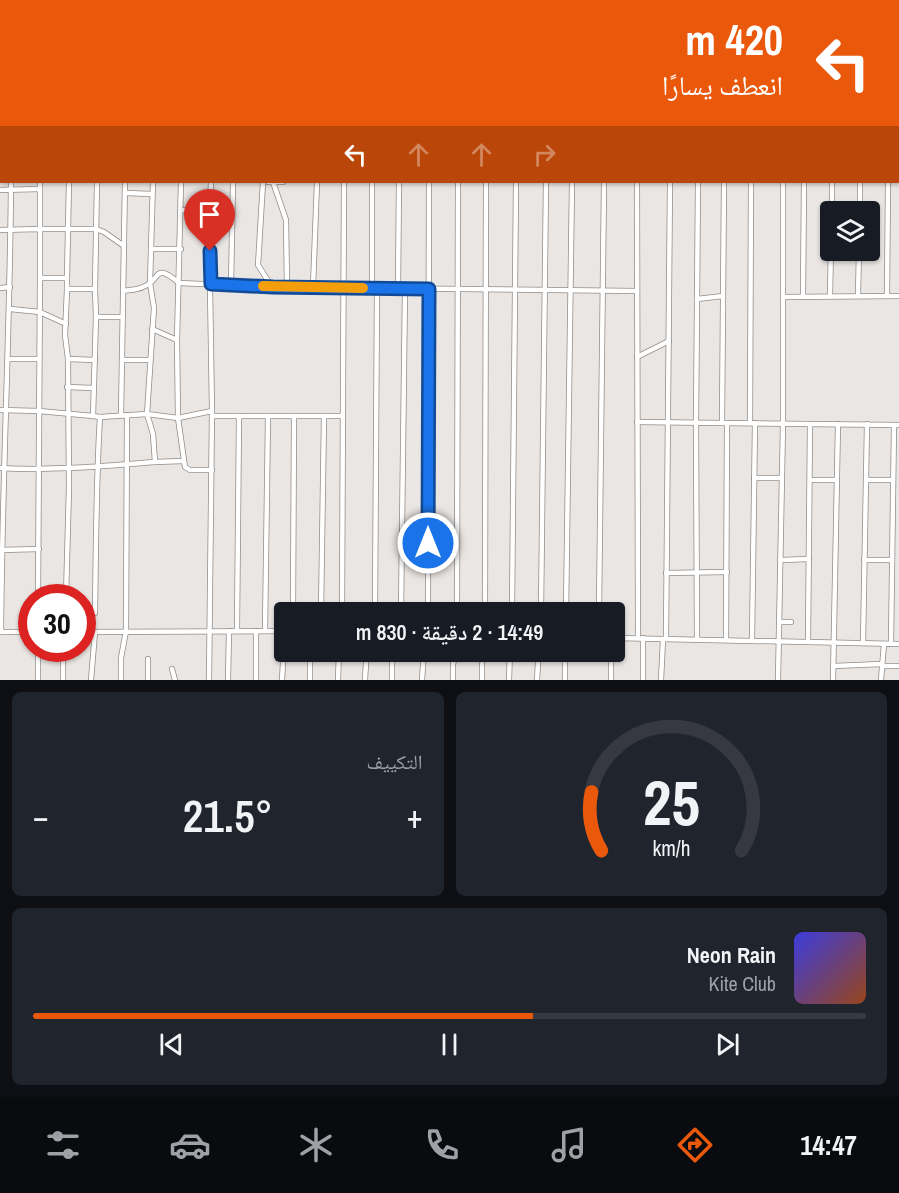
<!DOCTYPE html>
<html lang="ar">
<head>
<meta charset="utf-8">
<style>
	body { margin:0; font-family:"Archivo Narrow","Noto Naskh Arabic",sans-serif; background:#20242c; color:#f1f3f6; direction:rtl; height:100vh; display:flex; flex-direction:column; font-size:22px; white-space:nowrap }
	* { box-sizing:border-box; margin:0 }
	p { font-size:20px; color:#9ea1a6 }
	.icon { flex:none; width:33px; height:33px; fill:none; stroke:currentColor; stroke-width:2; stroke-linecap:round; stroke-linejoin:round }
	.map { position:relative; height:680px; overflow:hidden; direction:ltr }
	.side { display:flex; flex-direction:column; gap:12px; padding:12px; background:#0d0f14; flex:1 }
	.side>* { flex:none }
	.top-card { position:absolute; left:0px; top:0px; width:900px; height:183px; box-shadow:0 2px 4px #0004; direction:rtl; background:#ea580c; color:#fff; overflow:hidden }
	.fabs { position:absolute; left:820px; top:201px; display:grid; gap:12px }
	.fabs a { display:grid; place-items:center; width:60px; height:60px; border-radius:6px; background:#171b24; box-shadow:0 2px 4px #0004; font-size:30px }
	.speed { position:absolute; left:18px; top:584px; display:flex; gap:12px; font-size:30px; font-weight:700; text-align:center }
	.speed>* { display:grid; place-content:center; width:78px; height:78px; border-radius:50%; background:#171b24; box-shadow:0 2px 4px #0004; line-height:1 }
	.speed .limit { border:9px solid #d22; background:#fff; color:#111 }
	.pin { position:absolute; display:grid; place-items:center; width:51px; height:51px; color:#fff; margin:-62px -26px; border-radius:50% 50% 50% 0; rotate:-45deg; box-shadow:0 0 6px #0007 }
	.pin .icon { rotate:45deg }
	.me { position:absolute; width:66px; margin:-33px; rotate:0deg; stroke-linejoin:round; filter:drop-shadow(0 0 4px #0008) }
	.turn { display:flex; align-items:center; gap:21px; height:126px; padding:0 18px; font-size:27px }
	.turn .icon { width:78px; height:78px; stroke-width:2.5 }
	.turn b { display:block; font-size:42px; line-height:51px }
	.lanes { display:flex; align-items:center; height:57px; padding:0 18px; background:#0003; justify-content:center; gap:30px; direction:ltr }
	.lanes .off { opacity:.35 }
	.big { font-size:45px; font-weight:600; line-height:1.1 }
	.side .widget { flex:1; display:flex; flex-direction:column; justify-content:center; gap:9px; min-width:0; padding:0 21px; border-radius:9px; background:#20242c }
	.side .dial { align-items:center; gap:0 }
	.dial svg { height:156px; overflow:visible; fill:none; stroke:#363941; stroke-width:7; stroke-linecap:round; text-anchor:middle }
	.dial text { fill:#f1f3f6; stroke:none }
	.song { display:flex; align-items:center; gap:18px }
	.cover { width:72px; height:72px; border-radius:9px; background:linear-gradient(135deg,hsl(240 70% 55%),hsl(20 70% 35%)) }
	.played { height:6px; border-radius:3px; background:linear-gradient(90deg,#ea580c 60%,#363941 60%) }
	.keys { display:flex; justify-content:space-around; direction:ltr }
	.heat { display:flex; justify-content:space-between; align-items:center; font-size:33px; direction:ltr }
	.side .tiles { flex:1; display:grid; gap:12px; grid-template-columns:1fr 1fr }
	.widget:last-child { grid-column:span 2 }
	.trip { position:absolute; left:274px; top:602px; width:351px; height:60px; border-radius:6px; background:#171b24; box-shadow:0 2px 4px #0004; font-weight:600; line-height:60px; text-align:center; direction:rtl }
	.tab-bar { display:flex; height:96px; justify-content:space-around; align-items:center; background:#090b0e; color:#9ea1a6 }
	.tab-bar .icon { width:42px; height:42px }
	.tab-bar .selected { color:#ea580c }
	.tab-bar b { font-size:27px; color:#f1f3f6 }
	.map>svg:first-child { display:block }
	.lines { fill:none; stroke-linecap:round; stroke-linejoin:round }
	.minor-casing { stroke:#908c89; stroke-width:6 }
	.minor { stroke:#fff; stroke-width:4.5 }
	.route-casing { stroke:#114b97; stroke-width:15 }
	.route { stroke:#1a73e8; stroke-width:10 }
	.slow { stroke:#f59e0b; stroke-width:10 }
</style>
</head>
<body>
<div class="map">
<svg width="899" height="680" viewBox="0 0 899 680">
	<rect width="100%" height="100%" fill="#eae6e3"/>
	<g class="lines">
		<!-- minor casing -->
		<g class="minor-casing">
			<g id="minor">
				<path d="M68,0L76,2"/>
				<path d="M407,0V2"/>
				<path d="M532,0V2"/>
				<path d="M549,0V2"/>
				<path d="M569,0V2"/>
				<path d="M690,0V2"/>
				<path d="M747,0V2"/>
				<path d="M767,0V2"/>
				<path d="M796,0V2"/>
				<path d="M859,0V2"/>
				<path d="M887,0V2"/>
				<path d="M17,2V0"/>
				<path d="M50,2V0"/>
				<path d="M63,2V0"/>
				<path d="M106,2L107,0"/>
				<path d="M135,2V0"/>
				<path d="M162,2V0"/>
				<path d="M191,2V0"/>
				<path d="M219,2V0"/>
				<path d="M247,2V0"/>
				<path d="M273,2V0"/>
				<path d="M302,2V0"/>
				<path d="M328,2V0"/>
				<path d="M346,2V0"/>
				<path d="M376,2V0"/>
				<path d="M465,2L466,0"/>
				<path d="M586,2V0"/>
				<path d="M615,2V0"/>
				<path d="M663,2L664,0"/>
				<path d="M725,2V0"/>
				<path d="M826,2V0"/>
				<path d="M898,52H899"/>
				<path d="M898,85H899"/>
				<path d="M40,182V229H96L104,232L124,246"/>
				<path d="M153,182L150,283L154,308L147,414L178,418L212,411L209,680"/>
				<path d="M211,182L209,226L212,411"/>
				<path d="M263,182L258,265L272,287"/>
				<path d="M268,182H283"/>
				<path d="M273,182L286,220L287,286"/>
				<path d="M637,182L638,638"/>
				<path d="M0,190L40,189"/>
				<path d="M126,193L152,194"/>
				<path d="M181,210L210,212"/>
				<path d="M832,212V182"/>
				<path d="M860,212V182"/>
				<path d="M0,230L40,229V278H67V289H95L96,317H122"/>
				<path d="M151,249H181"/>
				<path d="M67,278L69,182"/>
				<path d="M231,285L233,182"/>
				<path d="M313,287L317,182"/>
				<path d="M0,288L10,287"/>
				<path d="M372,288V182"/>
				<path d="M95,289L97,182"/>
				<path d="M398,289L399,182"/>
				<path d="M123,291C129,290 137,290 143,287C162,280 153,261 179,283L272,287L637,291"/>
				<path d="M803,295L804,182"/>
				<path d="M830,295L831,246"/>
				<path d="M858,296L859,250"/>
				<path d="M887,296L888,182"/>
				<path d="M783,297V182"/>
				<path d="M697,299L723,296"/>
				<path d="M10,309L40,312L66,324"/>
				<path d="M96,317L93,416L100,417"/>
				<path d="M152,329L177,340L178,418L185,467L190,470H212"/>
				<path d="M177,340L181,182"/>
				<path d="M637,357L669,341"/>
				<path d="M8,359H39"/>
				<path d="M68,359L95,360"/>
				<path d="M122,360H150"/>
				<path d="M67,387L93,388"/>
				<path d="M0,410L39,411L93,416"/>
				<path d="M121,415L125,182"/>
				<path d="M212,416H341"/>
				<path d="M637,422L899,425"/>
				<path d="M722,423L724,182"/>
				<path d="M750,423L751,182"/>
				<path d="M155,462L183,461"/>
				<path d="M0,468C52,471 103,466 155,462L153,434L147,414L100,417C96,482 96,547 95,613"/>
				<path d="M754,478H782"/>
				<path d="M810,480H837"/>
				<path d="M866,480H893"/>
				<path d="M1,550L39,549"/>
				<path d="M781,560L809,559"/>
				<path d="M864,560H892"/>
				<path d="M666,573L727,572"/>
				<path d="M38,597L40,278"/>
				<path d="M66,597L69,487L68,359L65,335L67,289"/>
				<path d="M293,612L294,416"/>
				<path d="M321,612L324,416"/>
				<path d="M342,612L344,182"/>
				<path d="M375,612L377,288"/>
				<path d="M401,612L405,289"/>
				<path d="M428,612L429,182"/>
				<path d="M457,612L458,182"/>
				<path d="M485,612L486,182"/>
				<path d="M512,612L516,182"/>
				<path d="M541,612L546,182"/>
				<path d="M566,612L572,182"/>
				<path d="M599,612L604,182"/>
				<path d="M780,622H791"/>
				<path d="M237,631L239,416"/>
				<path d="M265,631L268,416"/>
				<path d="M0,632H32"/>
				<path d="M1,632C2,482 10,332 11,182"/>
				<path d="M82,632L285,631"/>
				<path d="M615,638L899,644"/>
				<path d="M643,638V680"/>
				<path d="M666,639L670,182"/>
				<path d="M697,639L696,423L698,182"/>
				<path d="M726,640L727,423"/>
				<path d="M752,641L755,423"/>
				<path d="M808,642L810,424"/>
				<path d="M863,643L867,424"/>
				<path d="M891,644L894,425"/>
				<path d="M834,666L882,664"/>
				<path d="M882,666H899"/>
				<path d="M172,669L175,680"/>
				<path d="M38,680V655"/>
				<path d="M63,680V659L66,648"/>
				<path d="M91,680L95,632"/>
				<path d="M121,680V658L126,631L127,415"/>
				<path d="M148,680V659"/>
				<path d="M228,680L229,631"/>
				<path d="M256,680V631"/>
				<path d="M282,680L283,662"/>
				<path d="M310,680V662"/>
				<path d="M338,680L339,651"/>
				<path d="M365,680L366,663"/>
				<path d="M392,680V663L396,651"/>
				<path d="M422,680L424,651"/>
				<path d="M453,680V664L457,651"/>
				<path d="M482,680V664"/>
				<path d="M509,680L510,651"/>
				<path d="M537,680L538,663"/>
				<path d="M565,680V651"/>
				<path d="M611,680V651"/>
				<path d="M661,680L663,639"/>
				<path d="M778,680L783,424V297L899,296"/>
				<path d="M833,680L838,424"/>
				<path d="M881,680L884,644"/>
			</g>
		</g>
		<!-- minor -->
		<use href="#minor" class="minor"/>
	</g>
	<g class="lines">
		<!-- route casing -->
		<g class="route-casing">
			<path id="route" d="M210,251L211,284L273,287L429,289L428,543"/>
		</g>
		<!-- route -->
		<use href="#route" class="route"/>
		<!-- slow -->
		<path class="slow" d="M263,286L363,288"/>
	</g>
</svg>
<div class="fabs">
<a><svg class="icon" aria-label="layers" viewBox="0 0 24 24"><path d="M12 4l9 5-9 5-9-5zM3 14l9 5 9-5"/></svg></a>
</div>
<div class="speed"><div class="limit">30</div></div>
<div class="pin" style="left:210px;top:251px;background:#d93025"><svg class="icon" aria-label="arrive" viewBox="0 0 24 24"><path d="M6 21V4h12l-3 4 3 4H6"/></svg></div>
<svg class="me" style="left:428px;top:543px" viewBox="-20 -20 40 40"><circle r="17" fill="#1a73e8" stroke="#fff" stroke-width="3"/><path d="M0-11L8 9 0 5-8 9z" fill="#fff"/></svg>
<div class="trip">14:49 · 2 دقيقة · 830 m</div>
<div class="top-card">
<div class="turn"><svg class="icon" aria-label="left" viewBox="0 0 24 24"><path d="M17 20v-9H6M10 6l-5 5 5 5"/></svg><div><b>420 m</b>انعطف يسارًا</div></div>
<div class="lanes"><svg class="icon" aria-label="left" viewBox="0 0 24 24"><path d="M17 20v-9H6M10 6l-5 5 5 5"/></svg><svg class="icon off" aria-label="ahead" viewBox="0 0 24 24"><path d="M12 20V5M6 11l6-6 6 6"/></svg><svg class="icon off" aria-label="ahead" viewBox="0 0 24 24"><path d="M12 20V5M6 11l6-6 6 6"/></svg><svg class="icon off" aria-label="right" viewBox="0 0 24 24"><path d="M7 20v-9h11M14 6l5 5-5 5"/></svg></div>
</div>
</div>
<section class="side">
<div class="tiles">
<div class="widget dial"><svg viewBox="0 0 100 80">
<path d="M14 69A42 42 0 1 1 86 69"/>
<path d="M14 69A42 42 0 0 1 9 39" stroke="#ea580c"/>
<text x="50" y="56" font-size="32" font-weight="700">25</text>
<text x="50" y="72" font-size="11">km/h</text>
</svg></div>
<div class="widget"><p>التكييف</p>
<div class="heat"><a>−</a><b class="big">21.5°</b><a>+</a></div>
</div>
<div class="widget">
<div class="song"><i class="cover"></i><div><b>Neon Rain</b><p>Kite Club</p></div></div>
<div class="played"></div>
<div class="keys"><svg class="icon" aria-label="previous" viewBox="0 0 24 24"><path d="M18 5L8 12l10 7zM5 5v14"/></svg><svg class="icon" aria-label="pause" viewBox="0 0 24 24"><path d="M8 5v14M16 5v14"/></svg><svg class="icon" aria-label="next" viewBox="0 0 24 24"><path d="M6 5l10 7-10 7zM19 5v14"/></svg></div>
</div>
</div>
</section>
<nav class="tab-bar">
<b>14:47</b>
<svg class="icon selected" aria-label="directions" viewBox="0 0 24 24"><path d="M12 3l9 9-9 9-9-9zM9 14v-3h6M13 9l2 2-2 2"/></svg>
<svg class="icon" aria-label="music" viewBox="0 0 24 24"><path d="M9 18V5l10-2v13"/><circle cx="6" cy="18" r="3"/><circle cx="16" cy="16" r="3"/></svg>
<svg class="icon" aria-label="phone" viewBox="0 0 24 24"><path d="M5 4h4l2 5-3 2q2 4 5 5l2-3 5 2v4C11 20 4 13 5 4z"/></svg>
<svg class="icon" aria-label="climate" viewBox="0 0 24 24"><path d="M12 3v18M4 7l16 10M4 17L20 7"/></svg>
<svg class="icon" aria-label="car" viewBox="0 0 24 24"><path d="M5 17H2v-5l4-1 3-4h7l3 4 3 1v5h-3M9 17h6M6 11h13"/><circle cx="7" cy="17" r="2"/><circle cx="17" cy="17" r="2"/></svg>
<svg class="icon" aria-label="filters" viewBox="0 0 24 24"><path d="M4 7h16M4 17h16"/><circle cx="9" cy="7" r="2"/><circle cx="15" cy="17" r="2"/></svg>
</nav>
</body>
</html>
